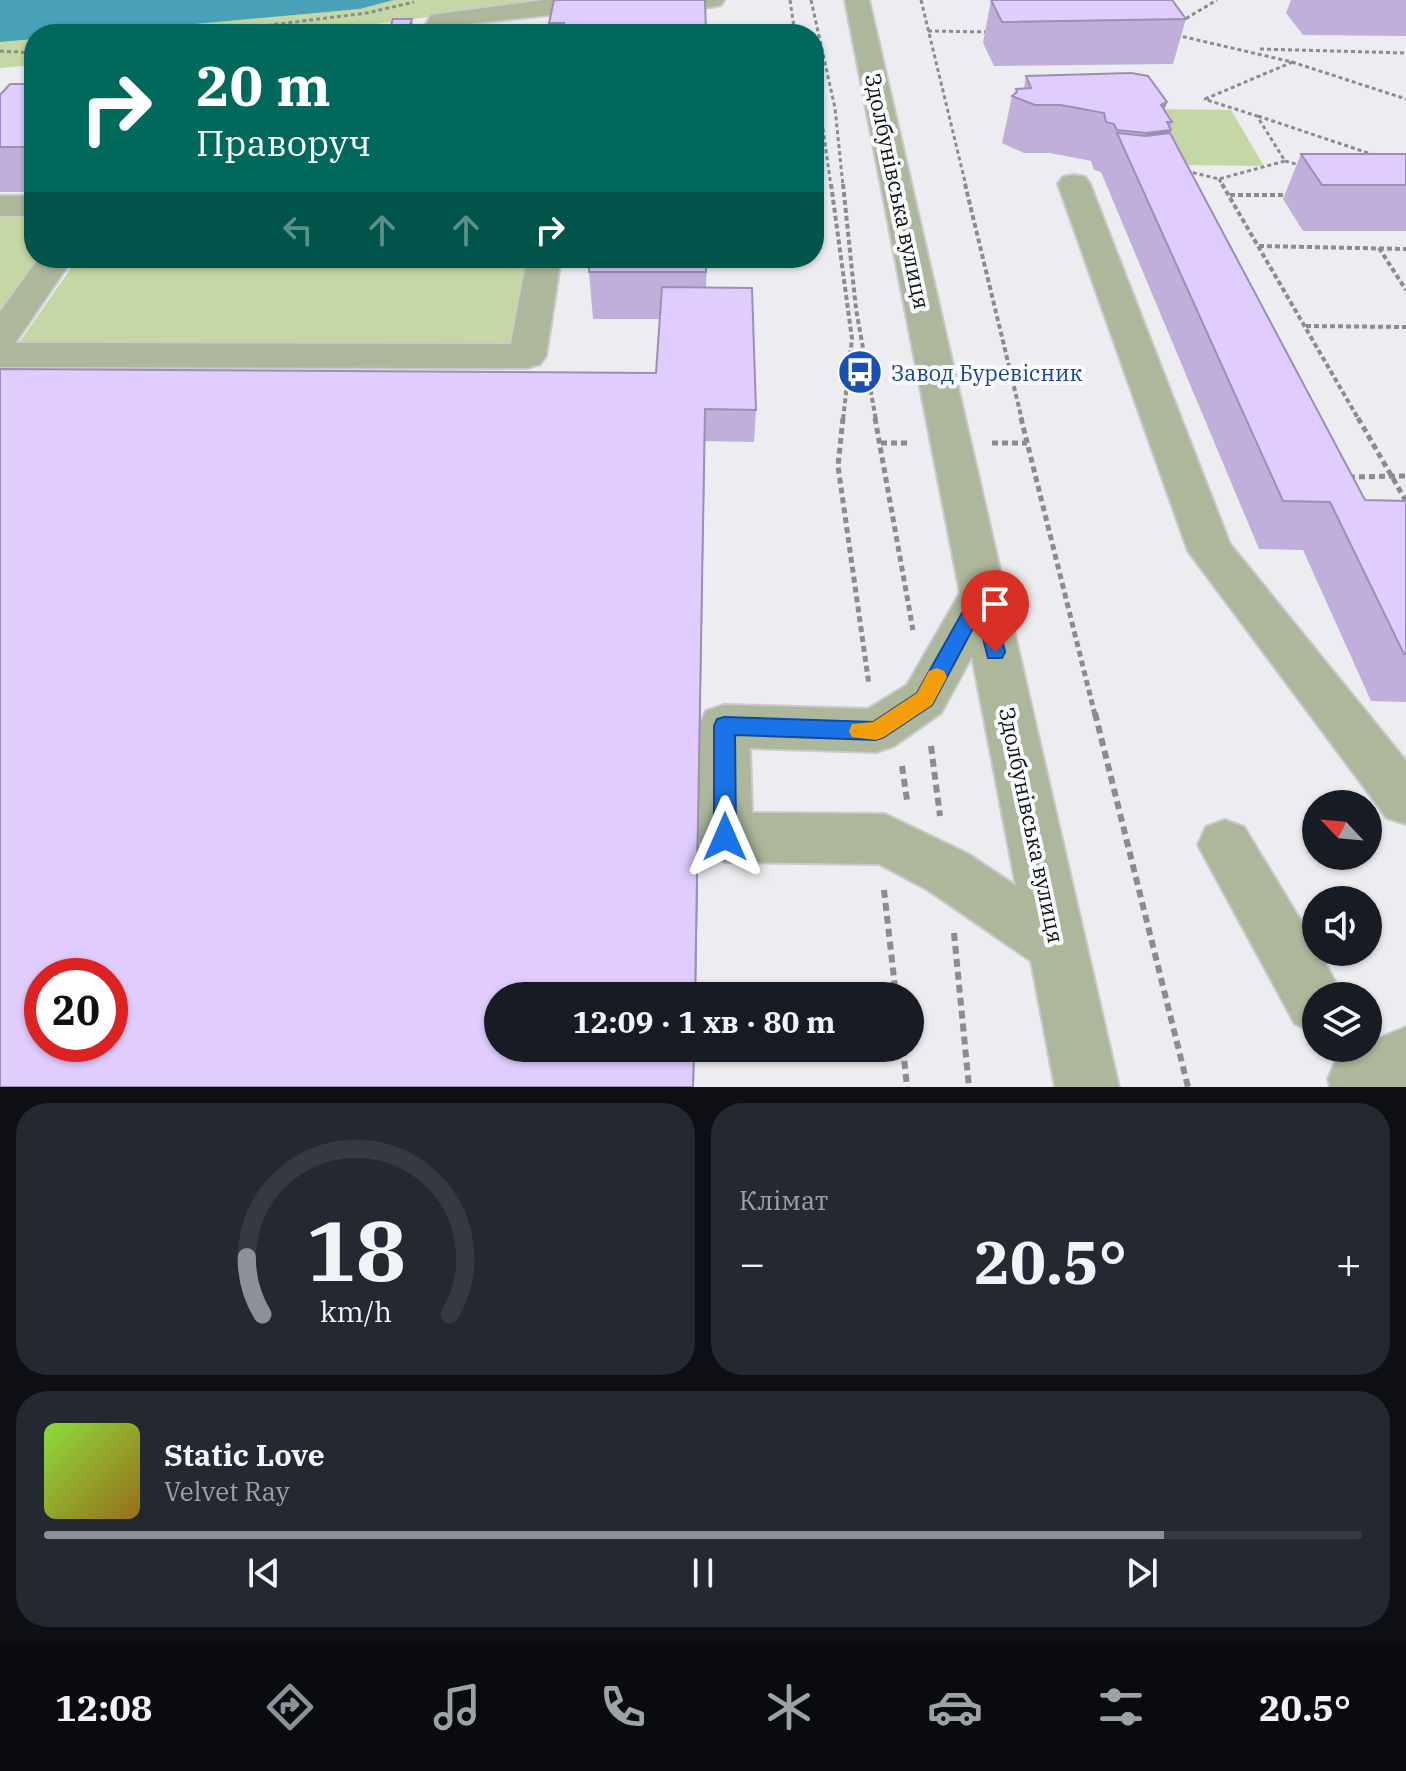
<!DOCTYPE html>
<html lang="uk">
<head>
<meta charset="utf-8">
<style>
	body { margin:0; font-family:"IBM Plex Serif",serif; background:#242831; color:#f1f3f6; height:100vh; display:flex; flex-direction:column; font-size:30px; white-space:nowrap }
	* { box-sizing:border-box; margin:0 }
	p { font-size:26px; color:#9ea1a6 }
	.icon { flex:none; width:44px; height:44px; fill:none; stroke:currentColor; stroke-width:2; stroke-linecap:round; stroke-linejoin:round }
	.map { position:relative; height:1087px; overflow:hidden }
	.details { display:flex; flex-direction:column; gap:16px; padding:16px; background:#0d0f14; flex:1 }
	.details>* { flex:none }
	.guide { position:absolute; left:24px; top:24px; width:800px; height:244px; border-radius:32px; box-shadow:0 2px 6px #0004; background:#00695c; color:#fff; overflow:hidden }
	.needle { width:52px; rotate:296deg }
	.tools { position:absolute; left:1302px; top:790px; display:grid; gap:16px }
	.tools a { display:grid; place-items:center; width:80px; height:80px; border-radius:50%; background:#171b24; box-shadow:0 2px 6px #0004; font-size:40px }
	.speed { position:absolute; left:24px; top:958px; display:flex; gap:16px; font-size:40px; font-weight:700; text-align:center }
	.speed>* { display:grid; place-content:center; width:104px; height:104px; border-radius:50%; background:#171b24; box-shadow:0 2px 6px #0004; line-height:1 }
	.speed .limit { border:12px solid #d22; background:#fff; color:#111 }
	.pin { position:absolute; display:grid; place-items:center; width:68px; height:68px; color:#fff; margin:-82px -34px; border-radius:50% 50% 50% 0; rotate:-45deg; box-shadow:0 0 8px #0007 }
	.pin .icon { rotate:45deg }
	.me { position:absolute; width:88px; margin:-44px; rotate:0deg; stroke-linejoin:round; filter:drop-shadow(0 0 6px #0008) }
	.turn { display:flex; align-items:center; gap:28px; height:168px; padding:0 40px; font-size:36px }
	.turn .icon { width:104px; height:104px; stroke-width:2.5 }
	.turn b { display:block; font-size:56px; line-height:68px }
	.lanes { display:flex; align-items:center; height:76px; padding:0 40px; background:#0003; justify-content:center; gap:40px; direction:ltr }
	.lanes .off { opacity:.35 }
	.big { font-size:60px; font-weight:700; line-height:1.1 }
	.details .tile { flex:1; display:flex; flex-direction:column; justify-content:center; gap:12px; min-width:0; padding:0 28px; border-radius:32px; background:#242831 }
	.details .dial { align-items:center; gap:0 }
	.dial svg { height:208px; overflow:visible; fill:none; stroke:#363941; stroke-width:7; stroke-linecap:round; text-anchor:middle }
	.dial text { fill:#f1f3f6; stroke:none }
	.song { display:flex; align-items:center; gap:24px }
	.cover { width:96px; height:96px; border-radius:12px; background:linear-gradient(135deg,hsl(90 70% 55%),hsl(40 70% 35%)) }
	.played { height:8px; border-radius:4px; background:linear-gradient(90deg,#8c9099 85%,#363941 85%) }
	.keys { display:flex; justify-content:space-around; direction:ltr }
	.heat { display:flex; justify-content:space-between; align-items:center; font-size:44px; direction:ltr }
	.details .tiles { flex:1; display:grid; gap:16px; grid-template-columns:1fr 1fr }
	.tile:last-child { grid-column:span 2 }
	.trip { position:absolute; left:484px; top:982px; width:440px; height:80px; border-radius:40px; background:#171b24; box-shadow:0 2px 6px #0004; font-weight:700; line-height:80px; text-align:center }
	.menu { display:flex; height:128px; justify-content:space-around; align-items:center; background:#090b0e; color:#9ea1a6 }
	.menu .icon { width:56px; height:56px }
	.menu .active { color:#8c9099 }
	.menu b { font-size:36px; color:#f1f3f6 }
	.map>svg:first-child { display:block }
	.green { fill:#c5d7a4 }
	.water { fill:#49a2b7 }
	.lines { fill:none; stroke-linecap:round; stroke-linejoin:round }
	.minor-casing { stroke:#cacacd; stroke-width:4 }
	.path-far3 { stroke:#8c8c8f; stroke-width:3; stroke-dasharray:4 3; stroke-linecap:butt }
	.path-far2 { stroke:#8c8c8f; stroke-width:4; stroke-dasharray:5 3; stroke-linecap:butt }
	.path-far1 { stroke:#8c8c8f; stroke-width:5; stroke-dasharray:6 4; stroke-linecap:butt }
	.path { stroke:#8c8c8f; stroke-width:6; stroke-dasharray:8 5; stroke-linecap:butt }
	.minor { fill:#acb79b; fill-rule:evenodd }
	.wall { fill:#c1afdb }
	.shaded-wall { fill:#9d8fb2 }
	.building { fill:#e0ccff; stroke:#9d8fb2; stroke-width:2; fill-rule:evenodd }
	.route { fill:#1a73e8; stroke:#114b97; stroke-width:2 }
	.slow { fill:#f59e0b }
	.labels { text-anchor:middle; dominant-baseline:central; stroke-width:8; stroke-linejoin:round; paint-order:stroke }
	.street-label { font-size:22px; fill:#111112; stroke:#fafbff }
	.transit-label { font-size:22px; fill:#164399; stroke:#fafbff; text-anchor:start }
</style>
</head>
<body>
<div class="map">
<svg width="1406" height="1087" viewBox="0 0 1406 1087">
	<rect width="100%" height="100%" fill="#ededf1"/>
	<!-- green -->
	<g class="green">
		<path d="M394,0H554L301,34H85L360,9Z"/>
		<path d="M34,39V65L0,68V42Z"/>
		<path d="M1157,109L1231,110L1264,166L1184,165Z"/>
		<path d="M0,215L34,216V258H46L0,322Z"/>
		<path d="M78,258H529L511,347H16Z"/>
	</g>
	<!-- water -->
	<path class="water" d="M0,0H394L360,9L85,34H34V39L0,42Z"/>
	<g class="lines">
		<!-- minor casing -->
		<g class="minor-casing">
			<g id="minor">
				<path d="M544,0H724L721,5L712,7L557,14L450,26L447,34H421L431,15Z"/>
				<path d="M845,0H869L1119,1087H1055L1031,961L928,890L879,864L725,862L706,854L698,837L699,726L706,711L724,705L868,709L907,685L960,593ZM972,656L1016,886L968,854L885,814L752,813L750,748L876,752L894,746L941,713Z"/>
				<path d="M1074,175L1085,177L1090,184L1230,544L1406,761V824L1387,818L1188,551L1058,184L1063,177Z"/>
				<rect x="0" y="196" width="34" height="20"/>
				<path d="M39,258H73L15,343L511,344L527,258H561L546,356L540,364L527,368L0,367V312Z"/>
				<path d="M1225,820L1244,827L1316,946V952H1319L1343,996H1316V1033L1295,1024L1198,845L1206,827Z"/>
				<path d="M1406,1027V1087H1330L1328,1079L1337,1057L1357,1048H1368V1043Z"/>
			</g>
		</g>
		<!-- path-far3 -->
		<g class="path-far3">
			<path d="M790,0L795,34"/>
			<path d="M811,0L835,108L843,186"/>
			<path d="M921,0L966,186"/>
			<path d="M1180,22L1217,0"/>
			<path d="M928,31L990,32"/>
			<path d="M198,34L367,13L414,2"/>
			<path d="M1176,35L1292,62L1406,99"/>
			<path d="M1260,49L1406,53"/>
			<path d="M0,51L34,53"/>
			<path d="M1205,99L1295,61"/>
			<path d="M814,110L822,122L831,186"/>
			<path d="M1258,116L1377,156"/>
			<path d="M1285,161L1303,166"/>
			<path d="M1186,171L1219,179L1285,161L1257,116L1204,99"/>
			<path d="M1219,179L1223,186"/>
		</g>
		<!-- path-far2 -->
		<g class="path-far2">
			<path d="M831,184L852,339L843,420"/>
			<path d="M843,184L856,309L876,420"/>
			<path d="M965,184L1022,420"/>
			<path d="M1222,184L1359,420"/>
			<path d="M1230,195H1288"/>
			<path d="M1259,246L1406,249"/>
			<path d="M1379,248L1406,290"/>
			<path d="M1306,326L1406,327"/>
		</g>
		<!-- path-far1 -->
		<g class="path-far1">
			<path d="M843,418L838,466L869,685"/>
			<path d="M875,418L913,630"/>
			<path d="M1021,418L1095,715"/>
			<path d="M1358,418L1406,501"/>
			<path d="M881,443H910"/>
			<path d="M992,443H1027"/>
			<path d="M1349,477L1406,476"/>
		</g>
		<!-- path -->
		<g class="path">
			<path d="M1095,713L1188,1087"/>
			<path d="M931,746L940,816"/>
			<path d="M902,766L907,800"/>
			<path d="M884,890L896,996"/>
			<path d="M954,933L969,1087"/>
			<path d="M903,1048L907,1087"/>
		</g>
		<!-- minor -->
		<use href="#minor" class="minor"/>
	</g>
	<!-- wall -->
	<g class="wall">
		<path d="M554,0L706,34H550L549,23Z"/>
		<path d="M991,0L1186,19L1173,64L994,66L983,43Z"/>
		<path d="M1291,0H1406V36L1303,35L1286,13Z"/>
		<path d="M413,27L411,34H391L390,28Z"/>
		<path d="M1026,76L1167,102L1164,111L1172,122L1170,133L1365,500L1406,501V702L1371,701L1303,550L1259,549L1101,172L1094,170L1091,161L1050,153H1024L1002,143L1012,96L1015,94L1016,89L1024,88Z"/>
		<path d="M34,84V192H0V95Z"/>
		<path d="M1301,154H1406V231H1303L1283,199Z"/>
		<path d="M707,258L706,288L756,410L754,442L705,441L696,996H498V1048H695L694,1087H0L656,373L660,319H593L589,272Z"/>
	</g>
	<!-- shaded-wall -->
	<g class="shaded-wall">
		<path d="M412,19L413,27L410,34L409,27Z"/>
		<path d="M1167,102L1158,131L1171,130L1156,178L1135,173L1146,133L1161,105Z"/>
		<path d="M705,441L696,996H695Z"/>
	</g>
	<!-- building -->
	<g class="building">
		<path d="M554,0H705L706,34H562L564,23H549Z"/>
		<path d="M991,0H1172L1186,19L1002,22Z"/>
		<path d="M393,19H412L409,27L390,28Z"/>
		<path d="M464,29H512L510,34H462Z"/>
		<path d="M1131,73L1148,76L1167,102L1161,105L1172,122H1167L1171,130L1146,133L1117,130L1114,124L1106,122L1104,113L1061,105H1035L1012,96L1017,92L1016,89L1031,88L1026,76Z"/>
		<path d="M10,84H34V147H0V95Z"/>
		<path d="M1117,133L1146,136L1170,133L1365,500L1406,501V654H1404L1330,502L1283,501Z"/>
		<path d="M1301,154H1406V185H1322Z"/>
		<path d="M590,258H706V272H589Z"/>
		<path d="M662,287L752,288L756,410L705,409L695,996H498V1048H694L693,1087H0V369L656,373ZM42,976H110V1044H42Z"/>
	</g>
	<!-- route -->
	<path class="route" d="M983,586L992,593L1005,652L1002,658H988L978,619L932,705L884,737L876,740L735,735L736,837L733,844L725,847L717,844L714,837V726L717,719L724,717L873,722L917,693L976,588Z"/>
	<!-- slow -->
	<path class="slow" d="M937,668L944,671L947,677L932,705L884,737L876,740L852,737L849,731L852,724L873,722L917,693L929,671Z"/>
	<!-- icons -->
	<defs>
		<g id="bus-disc" transform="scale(2.3)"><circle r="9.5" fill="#1a4fb4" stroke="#fafbff"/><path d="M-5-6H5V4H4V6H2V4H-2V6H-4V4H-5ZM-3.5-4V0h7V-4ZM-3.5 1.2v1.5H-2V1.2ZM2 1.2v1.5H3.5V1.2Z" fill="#fff"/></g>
	</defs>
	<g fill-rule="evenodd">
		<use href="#bus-disc" x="860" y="372"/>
	</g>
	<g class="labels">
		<!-- street labels -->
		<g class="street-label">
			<text transform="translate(898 191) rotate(78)">Здолбунівська вулиця</text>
			<text transform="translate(1032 825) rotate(78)">Здолбунівська вулиця</text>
		</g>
		<!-- transit labels -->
		<g class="transit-label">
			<text x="891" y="372">Завод Буревісник</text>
		</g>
	</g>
</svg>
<div class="tools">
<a><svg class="needle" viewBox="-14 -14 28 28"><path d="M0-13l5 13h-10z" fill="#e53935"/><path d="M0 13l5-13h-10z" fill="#9ea1a6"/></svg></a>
<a><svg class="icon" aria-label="sound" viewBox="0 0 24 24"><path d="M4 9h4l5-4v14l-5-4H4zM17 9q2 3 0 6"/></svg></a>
<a><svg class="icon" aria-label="layers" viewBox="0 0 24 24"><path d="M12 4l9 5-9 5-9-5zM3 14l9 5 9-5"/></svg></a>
</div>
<div class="speed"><div class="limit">20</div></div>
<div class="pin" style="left:995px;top:652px;background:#d93025"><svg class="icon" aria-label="arrive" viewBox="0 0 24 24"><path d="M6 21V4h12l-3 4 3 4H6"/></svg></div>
<svg class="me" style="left:725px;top:837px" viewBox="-20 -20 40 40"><path d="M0-17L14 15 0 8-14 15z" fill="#1a73e8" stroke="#fff" stroke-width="4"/></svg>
<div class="trip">12:09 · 1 хв · 80 m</div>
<div class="guide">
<div class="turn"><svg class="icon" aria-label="right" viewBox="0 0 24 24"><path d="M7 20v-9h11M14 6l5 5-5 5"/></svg><div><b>20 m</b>Праворуч</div></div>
<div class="lanes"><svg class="icon off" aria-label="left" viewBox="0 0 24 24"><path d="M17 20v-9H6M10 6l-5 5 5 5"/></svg><svg class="icon off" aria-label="ahead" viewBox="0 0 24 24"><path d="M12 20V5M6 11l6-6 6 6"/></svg><svg class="icon off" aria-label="ahead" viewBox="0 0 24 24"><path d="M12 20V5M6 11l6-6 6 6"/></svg><svg class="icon" aria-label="right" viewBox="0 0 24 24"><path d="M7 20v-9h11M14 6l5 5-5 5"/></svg></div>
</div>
</div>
<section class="details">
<div class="tiles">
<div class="tile dial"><svg viewBox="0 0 100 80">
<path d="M14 69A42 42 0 1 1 86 69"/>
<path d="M14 69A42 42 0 0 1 8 47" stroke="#8c9099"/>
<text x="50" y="56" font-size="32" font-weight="700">18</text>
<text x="50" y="72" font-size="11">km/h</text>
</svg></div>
<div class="tile"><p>Клімат</p>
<div class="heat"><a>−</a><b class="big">20.5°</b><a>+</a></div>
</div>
<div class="tile">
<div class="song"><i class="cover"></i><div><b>Static Love</b><p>Velvet Ray</p></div></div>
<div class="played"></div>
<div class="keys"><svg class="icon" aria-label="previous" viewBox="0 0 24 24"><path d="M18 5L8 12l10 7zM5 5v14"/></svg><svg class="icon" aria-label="pause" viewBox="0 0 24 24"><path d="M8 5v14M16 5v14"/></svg><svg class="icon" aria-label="next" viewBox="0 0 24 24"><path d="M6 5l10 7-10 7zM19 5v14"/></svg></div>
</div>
</div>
</section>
<nav class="menu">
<b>12:08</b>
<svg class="icon active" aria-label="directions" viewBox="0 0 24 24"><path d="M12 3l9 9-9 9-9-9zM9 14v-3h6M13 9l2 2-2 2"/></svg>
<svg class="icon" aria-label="music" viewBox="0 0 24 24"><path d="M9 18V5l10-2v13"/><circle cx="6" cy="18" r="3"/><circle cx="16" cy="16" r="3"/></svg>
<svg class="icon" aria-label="phone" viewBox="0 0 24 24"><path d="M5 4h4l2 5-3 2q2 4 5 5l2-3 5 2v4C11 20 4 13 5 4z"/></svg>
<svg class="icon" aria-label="climate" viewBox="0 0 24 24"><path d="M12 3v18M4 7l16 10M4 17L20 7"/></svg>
<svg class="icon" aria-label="car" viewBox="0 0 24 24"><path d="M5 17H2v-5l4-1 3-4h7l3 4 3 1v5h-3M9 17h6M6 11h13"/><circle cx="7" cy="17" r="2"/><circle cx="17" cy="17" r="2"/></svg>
<svg class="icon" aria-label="filters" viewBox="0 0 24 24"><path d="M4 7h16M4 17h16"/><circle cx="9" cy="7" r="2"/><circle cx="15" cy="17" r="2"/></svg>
<b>20.5°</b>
</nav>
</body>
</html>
